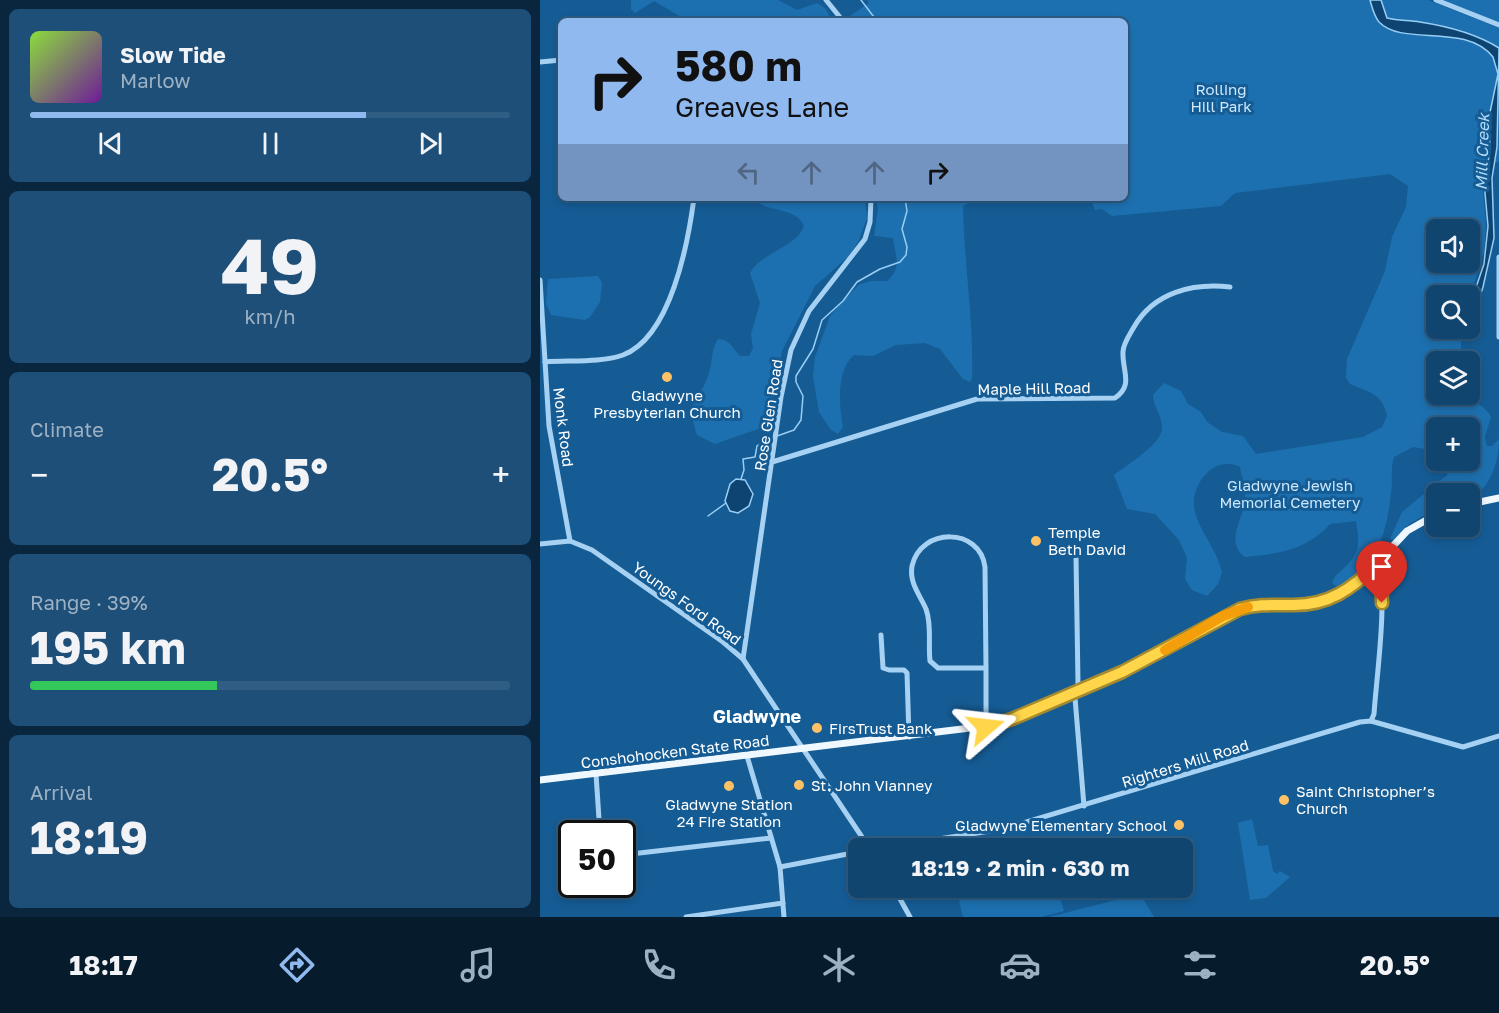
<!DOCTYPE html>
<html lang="en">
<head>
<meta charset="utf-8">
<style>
	body { margin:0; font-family:"Golos Text",sans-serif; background:#1e4f78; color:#f1f3f6; height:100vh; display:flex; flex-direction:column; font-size:22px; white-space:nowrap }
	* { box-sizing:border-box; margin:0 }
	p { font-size:20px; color:#9cb1c3 }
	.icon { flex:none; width:33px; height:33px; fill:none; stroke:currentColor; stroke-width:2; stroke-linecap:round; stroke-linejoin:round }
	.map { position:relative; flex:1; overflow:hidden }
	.details { display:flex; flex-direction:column; gap:9px; padding:9px; background:#09263e; width:540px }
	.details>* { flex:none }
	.hud { position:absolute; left:18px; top:18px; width:570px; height:183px; border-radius:9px; box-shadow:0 3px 9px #0003,0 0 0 2px #305d83; background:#90b9f0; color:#111; overflow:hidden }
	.fabs { position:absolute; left:886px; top:219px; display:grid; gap:12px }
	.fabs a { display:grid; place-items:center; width:54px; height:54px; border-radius:9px; background:#104570; box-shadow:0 3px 9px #0003,0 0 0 2px #305d83; font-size:30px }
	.speed { position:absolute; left:18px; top:820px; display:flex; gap:12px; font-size:30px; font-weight:700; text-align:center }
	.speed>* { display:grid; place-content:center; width:78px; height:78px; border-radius:50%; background:#104570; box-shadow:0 3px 9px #0003,0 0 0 2px #305d83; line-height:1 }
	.speed .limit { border:3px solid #111; border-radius:9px; background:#fff; color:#111 }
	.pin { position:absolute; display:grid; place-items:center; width:51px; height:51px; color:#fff; margin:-62px -26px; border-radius:50% 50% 50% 0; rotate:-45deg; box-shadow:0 0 6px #0007 }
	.pin .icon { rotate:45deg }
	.me { position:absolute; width:66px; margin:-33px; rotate:73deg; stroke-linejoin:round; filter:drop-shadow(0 0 4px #0008) }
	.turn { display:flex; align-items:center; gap:21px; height:126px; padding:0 18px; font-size:27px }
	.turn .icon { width:78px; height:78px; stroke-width:2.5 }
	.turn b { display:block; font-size:42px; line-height:51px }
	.lanes { display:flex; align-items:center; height:57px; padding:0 18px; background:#0003; justify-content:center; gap:30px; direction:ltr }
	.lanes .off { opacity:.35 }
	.big { font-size:45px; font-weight:700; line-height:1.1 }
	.details .card { flex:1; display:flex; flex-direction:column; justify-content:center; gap:9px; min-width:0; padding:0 21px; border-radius:9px; background:#1e4f78 }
	.details .dial { align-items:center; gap:0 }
	.dial b { font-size:78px; line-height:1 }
	.song { display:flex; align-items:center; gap:18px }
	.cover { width:72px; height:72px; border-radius:9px; background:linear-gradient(135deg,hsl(90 70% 55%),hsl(280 70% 35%)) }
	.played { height:6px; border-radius:3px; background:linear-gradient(90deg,#90b9f0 70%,#305d83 70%) }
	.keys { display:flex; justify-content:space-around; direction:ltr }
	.heat { display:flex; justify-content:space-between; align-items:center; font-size:33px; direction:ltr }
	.charge { height:9px; border-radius:4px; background:linear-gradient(90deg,#34c759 39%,#305d83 0) }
	.trip { position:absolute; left:308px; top:838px; width:345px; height:60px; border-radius:9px; background:#104570; box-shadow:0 3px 9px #0003,0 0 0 2px #305d83; font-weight:700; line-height:60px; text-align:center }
	.tabs { display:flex; height:96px; justify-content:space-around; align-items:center; background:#061c2d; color:#9cb1c3 }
	.tabs .icon { width:42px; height:42px }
	.tabs .current { color:#90b9f0 }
	.tabs b { font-size:27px; color:#f1f3f6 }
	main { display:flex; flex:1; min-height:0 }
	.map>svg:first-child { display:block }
	.green { fill:#1d70af; fill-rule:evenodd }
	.water { fill:#0d4472; stroke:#98cef4; stroke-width:1.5 }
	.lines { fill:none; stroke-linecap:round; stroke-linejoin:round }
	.stream { stroke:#98cef4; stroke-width:1.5 }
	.minor { stroke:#a6d1f2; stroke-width:5 }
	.major { stroke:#f0f8ff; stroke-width:7 }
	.route-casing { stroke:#a68a30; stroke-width:15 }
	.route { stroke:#ffd54a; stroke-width:10 }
	.slow { stroke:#f59e0b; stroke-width:10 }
	.poi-dot { fill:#ffc166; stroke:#155c95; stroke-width:2 }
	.labels { text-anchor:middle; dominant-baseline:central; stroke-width:6; stroke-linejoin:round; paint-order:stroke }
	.park-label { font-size:15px; fill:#cde8fc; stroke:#155c95 }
	.street-label { font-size:15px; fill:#fff; stroke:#155c95 }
	.poi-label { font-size:15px; fill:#fff; stroke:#155c95; text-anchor:start }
	.water-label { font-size:16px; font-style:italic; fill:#b2daf8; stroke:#155c95 }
	.quarter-label { font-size:18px; font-weight:bold; fill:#fff; stroke:#155c95 }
</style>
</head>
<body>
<main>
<section class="details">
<div class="card">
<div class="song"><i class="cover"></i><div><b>Slow Tide</b><p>Marlow</p></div></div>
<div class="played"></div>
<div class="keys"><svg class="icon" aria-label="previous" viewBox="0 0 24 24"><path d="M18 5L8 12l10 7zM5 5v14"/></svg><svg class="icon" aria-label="pause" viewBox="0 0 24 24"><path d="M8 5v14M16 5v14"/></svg><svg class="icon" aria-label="next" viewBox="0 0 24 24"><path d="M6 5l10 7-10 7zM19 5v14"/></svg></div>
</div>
<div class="card dial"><b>49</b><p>km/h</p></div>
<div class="card"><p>Climate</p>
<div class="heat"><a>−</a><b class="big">20.5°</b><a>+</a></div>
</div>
<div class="card"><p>Range · 39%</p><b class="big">195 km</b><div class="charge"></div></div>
<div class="card"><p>Arrival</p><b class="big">18:19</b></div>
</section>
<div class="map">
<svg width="959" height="917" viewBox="0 0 959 917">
	<rect width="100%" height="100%" fill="#155c95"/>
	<!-- green -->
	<g class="green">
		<path d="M91,0H238L257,10L277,3L285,8L292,21H148L114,1L95,13L91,9Z"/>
		<path d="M327,0H888L959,28V162L947,164L943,193L946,226L944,252L930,296H897V328L921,329V361L897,362V394L930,395C936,404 947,408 951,417L945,437L947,446H952L959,439C959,463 950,487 930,501V494H897V508L869,524L853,540L850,539L862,512L907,475L908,465L904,461L930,460V428H897V451L873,447L854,457C850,468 853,481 851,493C847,532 836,573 796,586L792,583C794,576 799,573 804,568C822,551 819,542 816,521L790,524C767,550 738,554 705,557C684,542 704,518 705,500C706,489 702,477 700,467C674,453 648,487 655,512C661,534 678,551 682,573L678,584L667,596L652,590L645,579L647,558L639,540L615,514L587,509L574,475C586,465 623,444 622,427C622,415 613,406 613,395L624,383L641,391L648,404L661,412L667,422L682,432L703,436L716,454L823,437L842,427L847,416C843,393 828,392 810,384L806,378L807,359L845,271L852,237L866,207L868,186L850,174L695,193L681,206L572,216L562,209L555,210L550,198H585V21H308L307,18L329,3ZM897,230H930V262H897Z"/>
		<path d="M896,0H959V24Z"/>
		<path d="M214,198H325L327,218L319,240L309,256L275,286L242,351L229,421L221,428L175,444L157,435C145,399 158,405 168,376C173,363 170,352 178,339C191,340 192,348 200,356H209L213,348L211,334L220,303L210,273C220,253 257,247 264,226C255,205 225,214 214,198Z"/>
		<path d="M336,198H438L423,206C424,264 434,321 432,379L430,382L423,379L400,349L385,343L356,345L333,356L314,355C296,370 299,406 303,427L298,434L291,430L279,412L273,377L275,357L290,316L301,303L320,284L331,281H347C363,267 355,255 353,238L334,236L338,209Z"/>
		<path d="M58,276L62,283L60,302L50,317L45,320L11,315L6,304L8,279Z"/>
		<path d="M712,819L718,846L728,845L733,871L737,874L740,871L750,877L726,898L710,900L698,823Z"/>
		<path d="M416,888H517L524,911L501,917H423Z"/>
		<path d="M600,894L614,917H509Z"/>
	</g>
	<!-- water -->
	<g class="water">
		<path d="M830,0H841L847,18C859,21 868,20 880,22C906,26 935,33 959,48L957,147L952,178L954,238L943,287L930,326V305L944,264L948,226L945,193L950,145L948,122L958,74L953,57C925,22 863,47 839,22C834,16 832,7 830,0Z"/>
		<path d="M196,479L205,480L213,494L209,506L198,513L190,511L185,501L190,484Z"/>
	</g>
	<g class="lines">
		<!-- stream -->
		<g class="stream">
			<path d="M321,0L337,21"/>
			<path d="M237,436L254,430L261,420L263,396L256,382V376L273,349L282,320L303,301L317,282L340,269L360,262L366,255L367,247L362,229L367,211L365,198"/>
			<path d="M201,479L204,470L203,459L215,457L217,446L232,438"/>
			<path d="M168,516L186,503"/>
		</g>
		<!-- minor -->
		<g class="minor">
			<path d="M286,0L303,21"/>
			<path d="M896,0L959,25"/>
			<path d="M0,62L21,60"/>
			<path d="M959,257V337"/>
			<path d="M0,280L9,426L30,541"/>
			<path d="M5,362C29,360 60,363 83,355C131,337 148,243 154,198"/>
			<path d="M232,462L437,399L575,398C594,385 582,371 583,352C583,344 590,334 594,327C614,292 653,283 690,287"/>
			<path d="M0,544L30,541L52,550L183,642L203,659L330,849"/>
			<path d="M536,557L538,683L535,698L544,806"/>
			<path d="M341,635L343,668L349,670H364L367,673L369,737"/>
			<path d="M203,659L241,397L251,350L269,311L325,239L330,222L331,198"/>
			<path d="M446,668L445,567C440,527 381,527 372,566C369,583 380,595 386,609C392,625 388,644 390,661L398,668H446V727"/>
			<path d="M831,721L834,714C836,681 849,591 837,564"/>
			<path d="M207,756L240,867L244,917"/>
			<path d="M56,774L60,834"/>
			<path d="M334,849L463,829L820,722L831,721L923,747L959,736"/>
			<path d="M82,855L231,838"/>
			<path d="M240,867L318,852"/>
			<path d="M354,888L370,917"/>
			<path d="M146,917L243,903"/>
		</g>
		<!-- major -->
		<g class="major">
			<path d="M930,504L959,498"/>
			<path d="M0,780L455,725L590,669L700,609L721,605L772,604L795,597L823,578L867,531L897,514"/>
		</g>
	</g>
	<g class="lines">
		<!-- route casing -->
		<g class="route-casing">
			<path id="route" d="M446,727L472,719L582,672L700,609C717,604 734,605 751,605C788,606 812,589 837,564L841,574L842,603"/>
		</g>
		<!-- route -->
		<use href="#route" class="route"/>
		<!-- slow -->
		<path class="slow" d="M625,650L683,616L708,607"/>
	</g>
	<!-- markers -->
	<g class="poi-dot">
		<circle cx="127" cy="377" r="6"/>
		<circle cx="496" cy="541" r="6"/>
		<circle cx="277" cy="728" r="6"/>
		<circle cx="259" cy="785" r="6"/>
		<circle cx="189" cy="786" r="6"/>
		<circle cx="744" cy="800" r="6"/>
		<circle cx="639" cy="825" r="6"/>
	</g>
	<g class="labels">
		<!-- park labels -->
		<g class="park-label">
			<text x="681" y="89">Rolling<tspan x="681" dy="17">Hill Park</tspan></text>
			<text x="750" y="485">Gladwyne Jewish<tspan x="750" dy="17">Memorial Cemetery</tspan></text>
		</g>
		<!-- street labels -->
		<g class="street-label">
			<text transform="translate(494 388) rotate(-1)">Maple Hill Road</text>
			<text transform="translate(228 415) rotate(-81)">Rose Glen Road</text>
			<text transform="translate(24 427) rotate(83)">Monk Road</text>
			<text transform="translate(147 603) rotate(36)">Youngs Ford Road</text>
			<text transform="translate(135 751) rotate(-7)">Conshohocken State Road</text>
			<text transform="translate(645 763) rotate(-17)">Righters Mill Road</text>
		</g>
		<!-- poi labels -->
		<g class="poi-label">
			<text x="127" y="395" text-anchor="middle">Gladwyne<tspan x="127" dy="17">Presbyterian Church</tspan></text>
			<text x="508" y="532">Temple<tspan x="508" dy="17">Beth David</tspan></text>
			<text x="289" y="728">FirsTrust Bank</text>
			<text x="271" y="785">St. John Vianney</text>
			<text x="756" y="791">Saint Christopher’s<tspan x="756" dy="17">Church</tspan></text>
			<text x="189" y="804" text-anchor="middle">Gladwyne Station<tspan x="189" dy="17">24 Fire Station</tspan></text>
			<text x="627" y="825" text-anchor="end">Gladwyne Elementary School</text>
		</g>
		<!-- water labels -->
		<g class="water-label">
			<text transform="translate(942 152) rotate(-88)">Mill Creek</text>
		</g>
		<!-- quarter labels -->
		<g class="quarter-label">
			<text x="217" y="716">Gladwyne</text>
		</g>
	</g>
</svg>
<div class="fabs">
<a><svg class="icon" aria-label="sound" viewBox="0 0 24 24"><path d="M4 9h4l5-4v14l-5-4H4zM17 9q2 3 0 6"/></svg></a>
<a><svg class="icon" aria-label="search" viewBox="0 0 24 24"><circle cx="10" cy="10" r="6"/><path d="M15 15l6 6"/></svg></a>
<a><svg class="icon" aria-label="layers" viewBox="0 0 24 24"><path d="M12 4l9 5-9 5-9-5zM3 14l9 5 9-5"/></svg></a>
<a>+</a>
<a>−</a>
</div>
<div class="speed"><div class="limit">50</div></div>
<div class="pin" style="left:842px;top:603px;background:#d93025"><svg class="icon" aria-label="arrive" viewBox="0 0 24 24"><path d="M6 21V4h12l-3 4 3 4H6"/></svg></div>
<svg class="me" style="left:446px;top:727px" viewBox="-20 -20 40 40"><path d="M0-17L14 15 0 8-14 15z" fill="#ffd54a" stroke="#fff" stroke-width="4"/></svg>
<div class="trip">18:19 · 2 min · 630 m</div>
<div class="hud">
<div class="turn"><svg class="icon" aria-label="right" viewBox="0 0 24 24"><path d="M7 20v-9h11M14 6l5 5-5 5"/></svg><div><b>580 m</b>Greaves Lane</div></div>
<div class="lanes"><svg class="icon off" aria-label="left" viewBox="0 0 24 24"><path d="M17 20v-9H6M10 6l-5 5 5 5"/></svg><svg class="icon off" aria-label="ahead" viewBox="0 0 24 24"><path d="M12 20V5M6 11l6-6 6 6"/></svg><svg class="icon off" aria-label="ahead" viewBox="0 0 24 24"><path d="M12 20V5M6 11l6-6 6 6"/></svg><svg class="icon" aria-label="right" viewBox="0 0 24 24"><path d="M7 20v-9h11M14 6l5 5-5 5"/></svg></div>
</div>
</div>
</main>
<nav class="tabs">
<b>18:17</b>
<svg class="icon current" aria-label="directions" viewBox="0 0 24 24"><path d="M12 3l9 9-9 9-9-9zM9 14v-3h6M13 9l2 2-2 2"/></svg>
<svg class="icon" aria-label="music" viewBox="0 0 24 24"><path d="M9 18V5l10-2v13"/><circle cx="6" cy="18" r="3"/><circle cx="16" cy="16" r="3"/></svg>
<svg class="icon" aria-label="phone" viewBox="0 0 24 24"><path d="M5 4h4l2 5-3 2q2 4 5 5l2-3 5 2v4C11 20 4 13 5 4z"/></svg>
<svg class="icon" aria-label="climate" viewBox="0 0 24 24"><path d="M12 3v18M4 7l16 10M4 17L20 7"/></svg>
<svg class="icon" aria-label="car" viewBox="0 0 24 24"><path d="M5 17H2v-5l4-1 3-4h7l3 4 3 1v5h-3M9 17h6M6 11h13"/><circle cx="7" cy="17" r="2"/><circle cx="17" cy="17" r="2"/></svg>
<svg class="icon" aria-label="filters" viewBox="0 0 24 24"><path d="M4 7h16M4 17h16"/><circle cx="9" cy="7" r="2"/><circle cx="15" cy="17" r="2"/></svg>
<b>20.5°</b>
</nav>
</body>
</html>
